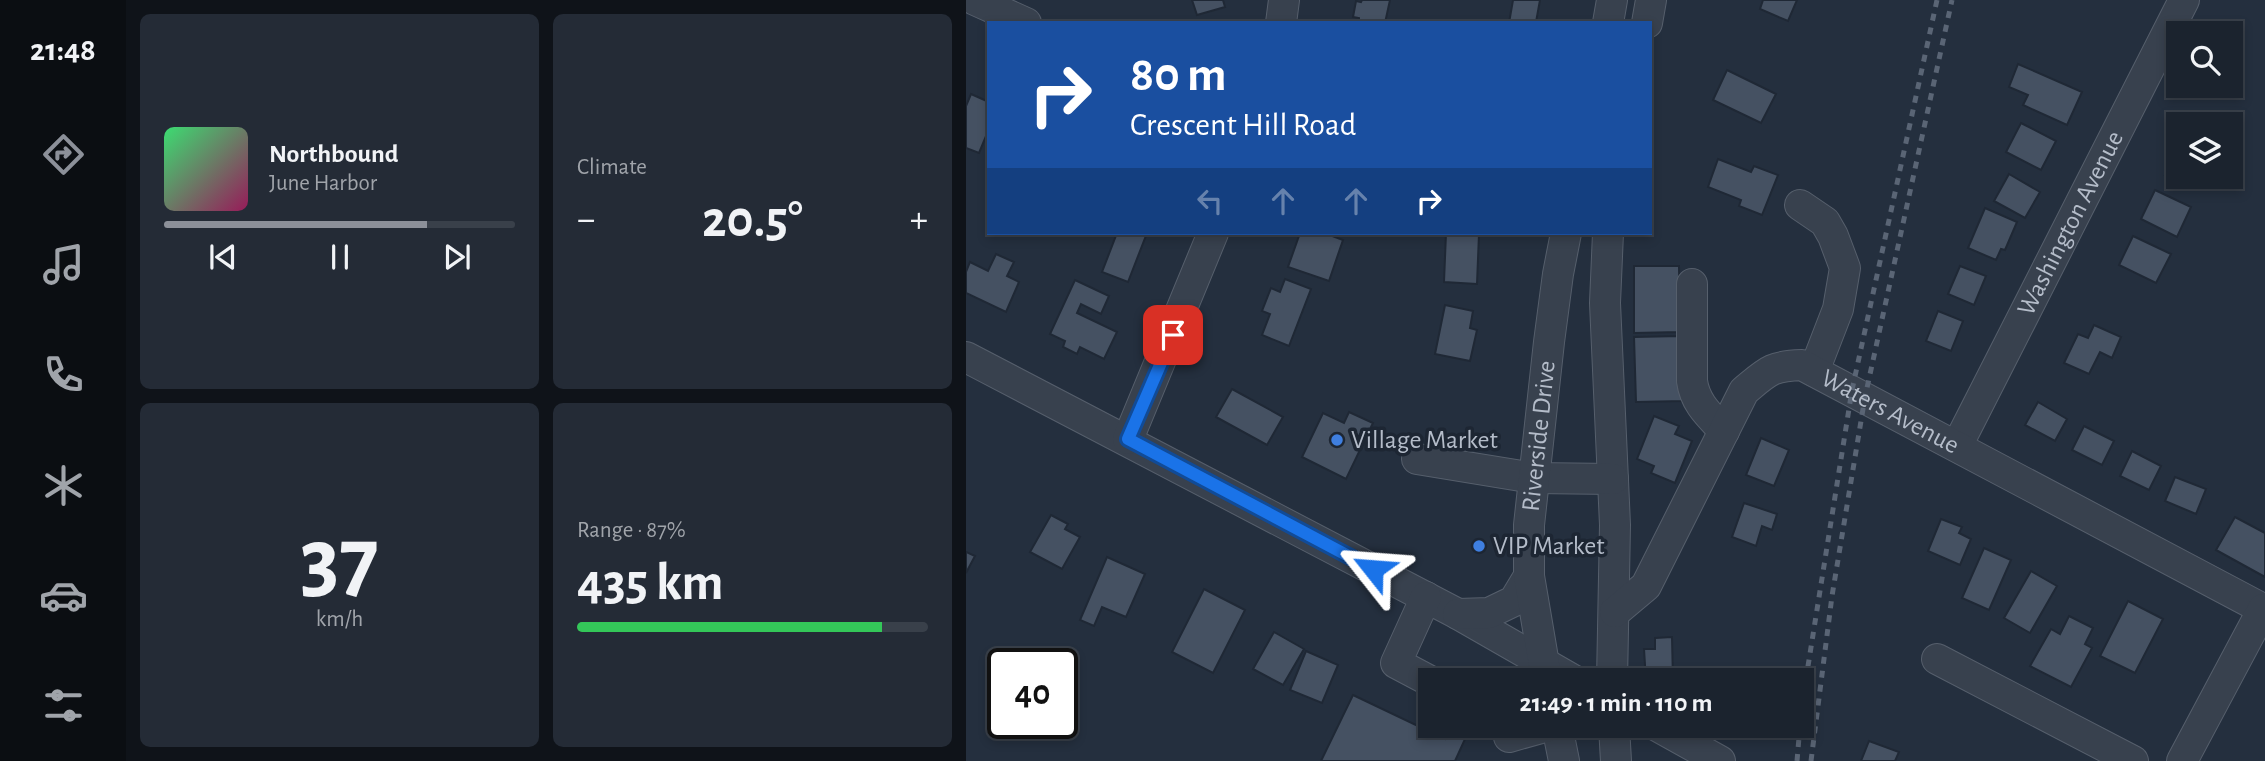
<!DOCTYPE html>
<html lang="en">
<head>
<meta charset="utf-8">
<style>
	body { margin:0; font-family:"Alegreya Sans",sans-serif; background:#242b36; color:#f1f3f6; height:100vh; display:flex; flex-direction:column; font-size:26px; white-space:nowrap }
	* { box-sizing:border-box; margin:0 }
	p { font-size:23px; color:#a0a4aa }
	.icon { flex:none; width:38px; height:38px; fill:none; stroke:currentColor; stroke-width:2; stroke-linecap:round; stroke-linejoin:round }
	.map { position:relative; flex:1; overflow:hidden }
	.sheet { display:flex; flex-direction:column; gap:14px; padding:14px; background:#0f1319; width:840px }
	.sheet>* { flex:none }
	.top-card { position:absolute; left:21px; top:21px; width:665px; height:214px; border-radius:0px; box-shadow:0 4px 10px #0003,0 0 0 2px #39404a; background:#1a4fa0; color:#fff; overflow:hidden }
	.controls { position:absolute; left:1200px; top:21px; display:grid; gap:14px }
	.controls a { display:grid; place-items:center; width:77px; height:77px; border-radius:0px; background:#1b232e; box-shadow:0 4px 10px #0003,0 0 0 2px #39404a; font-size:35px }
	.speed { position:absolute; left:21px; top:648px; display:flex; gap:14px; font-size:35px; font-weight:700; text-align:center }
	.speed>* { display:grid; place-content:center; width:91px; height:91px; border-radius:50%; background:#1b232e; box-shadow:0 4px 10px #0003,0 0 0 2px #39404a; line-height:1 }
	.speed .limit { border:4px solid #111; border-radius:10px; background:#fff; color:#111 }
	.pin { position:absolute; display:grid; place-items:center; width:60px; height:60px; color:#fff; margin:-30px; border-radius:14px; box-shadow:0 4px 10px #0006 }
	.me { position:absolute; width:77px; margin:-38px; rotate:298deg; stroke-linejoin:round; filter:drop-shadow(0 0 5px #0008) }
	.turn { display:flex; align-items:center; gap:24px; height:147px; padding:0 28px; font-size:32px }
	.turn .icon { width:91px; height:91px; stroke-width:2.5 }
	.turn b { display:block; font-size:49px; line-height:60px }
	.lanes { display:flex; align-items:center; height:66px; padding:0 28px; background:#0003; justify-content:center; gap:35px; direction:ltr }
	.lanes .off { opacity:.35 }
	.big { font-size:52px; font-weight:700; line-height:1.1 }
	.sheet .widget { flex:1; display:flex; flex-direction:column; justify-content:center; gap:10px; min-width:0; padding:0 24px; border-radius:10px; background:#242b36 }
	.sheet .dial { align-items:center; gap:0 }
	.dial b { font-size:91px; line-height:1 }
	.song { display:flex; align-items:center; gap:21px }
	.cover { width:84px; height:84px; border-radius:10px; background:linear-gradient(135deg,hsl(140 70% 55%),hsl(330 70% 35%)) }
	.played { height:7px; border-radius:4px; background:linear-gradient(90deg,#8c9099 75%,#39404a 75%) }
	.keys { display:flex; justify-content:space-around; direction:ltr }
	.heat { display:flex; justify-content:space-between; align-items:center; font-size:38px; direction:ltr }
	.charge { height:10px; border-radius:5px; background:linear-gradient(90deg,#34c759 87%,#39404a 0) }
	.sheet .tiles { flex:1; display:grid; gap:14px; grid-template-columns:repeat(2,1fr) }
	.trip { position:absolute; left:452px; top:668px; width:396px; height:70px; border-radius:0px; background:#1b232e; box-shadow:0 4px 10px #0003,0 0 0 2px #39404a; font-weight:700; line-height:70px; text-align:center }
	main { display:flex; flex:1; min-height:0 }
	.menu { display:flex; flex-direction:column; width:126px; justify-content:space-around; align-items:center; background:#0b0e12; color:#a0a4aa }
	.menu .icon { width:49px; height:49px }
	.menu .active { color:#8c9099 }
	.menu b { font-size:32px; color:#f1f3f6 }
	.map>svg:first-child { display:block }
	.building { fill:#455162; stroke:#1f2835; stroke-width:2 }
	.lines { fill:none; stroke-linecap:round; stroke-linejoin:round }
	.minor-casing { stroke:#565f6c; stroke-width:32 }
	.minor { stroke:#38414e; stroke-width:30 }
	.rail { stroke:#5a6575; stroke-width:5; stroke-dasharray:7 7; stroke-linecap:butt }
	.route-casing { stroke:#114b97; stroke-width:18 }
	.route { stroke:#1a73e8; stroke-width:12 }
	.shop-dot { fill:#3f7fe0; stroke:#1d2633; stroke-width:2.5 }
	.labels { text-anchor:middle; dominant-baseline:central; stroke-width:7; stroke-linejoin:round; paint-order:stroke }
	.street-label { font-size:26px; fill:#b4bcc9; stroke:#1d2633 }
	.poi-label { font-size:26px; fill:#b4bcc9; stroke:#1d2633; text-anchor:start }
</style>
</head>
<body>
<main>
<nav class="menu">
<b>21:48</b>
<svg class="icon active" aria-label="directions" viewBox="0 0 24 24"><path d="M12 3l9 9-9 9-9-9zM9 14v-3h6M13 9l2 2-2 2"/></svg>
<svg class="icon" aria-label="music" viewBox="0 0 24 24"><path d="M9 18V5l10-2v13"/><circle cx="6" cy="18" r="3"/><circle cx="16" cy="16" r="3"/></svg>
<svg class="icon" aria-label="phone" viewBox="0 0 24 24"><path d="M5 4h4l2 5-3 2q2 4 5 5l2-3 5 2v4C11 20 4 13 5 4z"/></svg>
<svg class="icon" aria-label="climate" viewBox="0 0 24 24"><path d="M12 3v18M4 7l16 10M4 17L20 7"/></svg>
<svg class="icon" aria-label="car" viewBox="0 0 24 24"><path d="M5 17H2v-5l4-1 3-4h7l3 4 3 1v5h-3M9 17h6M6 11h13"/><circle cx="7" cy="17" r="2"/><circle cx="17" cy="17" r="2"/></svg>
<svg class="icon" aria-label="filters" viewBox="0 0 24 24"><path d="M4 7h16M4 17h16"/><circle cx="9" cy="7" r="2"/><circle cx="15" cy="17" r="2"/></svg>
</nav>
<section class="sheet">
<div class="tiles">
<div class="widget">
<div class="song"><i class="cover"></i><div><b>Northbound</b><p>June Harbor</p></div></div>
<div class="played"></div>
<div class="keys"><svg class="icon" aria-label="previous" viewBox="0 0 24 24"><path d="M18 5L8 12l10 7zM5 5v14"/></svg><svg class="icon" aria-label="pause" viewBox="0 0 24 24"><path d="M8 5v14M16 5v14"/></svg><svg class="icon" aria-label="next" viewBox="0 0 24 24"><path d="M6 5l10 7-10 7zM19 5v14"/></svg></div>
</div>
<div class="widget"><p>Climate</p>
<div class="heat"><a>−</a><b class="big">20.5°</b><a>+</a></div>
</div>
<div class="widget dial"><b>37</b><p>km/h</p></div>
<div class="widget"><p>Range · 87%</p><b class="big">435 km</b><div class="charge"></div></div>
</div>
</section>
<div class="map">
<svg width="1299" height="761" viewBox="0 0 1299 761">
	<rect width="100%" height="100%" fill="#242f3e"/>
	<!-- building -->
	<g class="building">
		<path d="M226,0H257L259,7L231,15Z"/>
		<path d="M396,0H424L419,23H393V18L387,17L390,1L395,2Z"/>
		<path d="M547,0H574L570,22L573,23H543Z"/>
		<path d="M797,0H831L822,21L794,9Z"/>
		<path d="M1052,64L1116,92L1101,125L1057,105L1062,95L1043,87Z"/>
		<path d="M761,70L810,94L795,123L747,100Z"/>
		<path d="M5,94L23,102V129L13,153L0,148V106Z"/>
		<path d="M1055,123L1090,141L1075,170L1040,152Z"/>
		<path d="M1213,147V177H1229L1224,187L1199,175Z"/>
		<path d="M752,159L785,172L788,166L812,175L796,215L773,206L775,200L742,187Z"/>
		<path d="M1043,174L1074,192L1059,218L1028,201Z"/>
		<path d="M1189,190L1225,207L1211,237L1175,219Z"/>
		<path d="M1019,208L1051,222L1039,250L1035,249L1030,260L1002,248Z"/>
		<path d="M151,233H181L162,282L136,272Z"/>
		<path d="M334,233H367L366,236L377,240L363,281L322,267Z"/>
		<path d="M480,233L513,234L511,284L478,282Z"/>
		<path d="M1167,236L1205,254L1190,283L1153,265Z"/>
		<path d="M30,254L48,262L41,276L53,282L40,312L0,293V272L4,262L22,271Z"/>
		<path d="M668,266H713L714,332L668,333Z"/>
		<path d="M994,266L1020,276L1008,305L982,294Z"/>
		<path d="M319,279L345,289L323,346L296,335L304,314L296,311L305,288L314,292Z"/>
		<path d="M109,280L143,296L135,314L115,304L111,313L151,332L138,359L114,347L111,354L97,347L99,341L84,334Z"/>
		<path d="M479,305L507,311L504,328L511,330L504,361L469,354Z"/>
		<path d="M972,311L997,321L985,351L960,341Z"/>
		<path d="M1128,325L1155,337L1146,358L1134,352L1123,374L1098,363L1112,334L1122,338Z"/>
		<path d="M715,336L718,401L670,402L668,337Z"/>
		<path d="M266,389L317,417L301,445L250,417Z"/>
		<path d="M1072,402L1101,419L1089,441L1059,425Z"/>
		<path d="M383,412L407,423L380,479L336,457L357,413L378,423Z"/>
		<path d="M688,416L713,426L709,434L726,441L709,483L685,473L688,466L671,459Z"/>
		<path d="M1118,426L1148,441L1136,465L1106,450Z"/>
		<path d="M795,438L823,450L808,486L780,475Z"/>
		<path d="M1166,451L1195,466L1183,490L1154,476Z"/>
		<path d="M1209,477L1240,489L1230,514L1199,501Z"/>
		<path d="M778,503L811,514L806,530L796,526L790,546L766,537Z"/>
		<path d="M85,515L102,524L99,529L114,537L96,569L64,552Z"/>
		<path d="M1269,517L1299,533V577L1250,550Z"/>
		<path d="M975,519L996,527L993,533L1005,539L994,565L962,551Z"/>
		<path d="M1018,548L1045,560L1023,610L996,598Z"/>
		<path d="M0,552L9,556L0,573Z"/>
		<path d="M141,557L179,574L160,617L136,607L128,626L114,620Z"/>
		<path d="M1065,571L1091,586L1064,633L1038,618Z"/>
		<path d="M238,589L279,610L247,673L206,652Z"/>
		<path d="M1162,601L1197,619L1169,673L1134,656Z"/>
		<path d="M1103,616L1127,628L1119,644L1126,648L1105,687L1064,666L1085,629L1094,634Z"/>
		<path d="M308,632L338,649L317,685L287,669Z"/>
		<path d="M706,637L707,681H680L678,649H689V638Z"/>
		<path d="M340,651L372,665L356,703L324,690Z"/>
		<path d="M387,695L479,739L485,726H505L489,761H355Z"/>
		<path d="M903,741L933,752L929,761H895Z"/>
	</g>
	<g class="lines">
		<!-- minor casing -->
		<g class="minor-casing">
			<g id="minor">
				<path d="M9,0L60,23"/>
				<path d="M315,23L318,0"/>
				<path d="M642,23L646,0"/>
				<path d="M681,23L685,0"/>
				<path d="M834,205L859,222L867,236L879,268L872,309L848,371"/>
				<path d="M642,233L639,303L649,525L646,681"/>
				<path d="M726,284V381C729,403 743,415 758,431"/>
				<path d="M0,357L492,614L609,681"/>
				<path d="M162,439L247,233"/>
				<path id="s1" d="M991,446L1218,0"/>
				<path d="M451,459L568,478L647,479"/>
				<path d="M460,597L430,663L464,681"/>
				<path id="s2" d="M649,612L680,586L778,391C802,371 805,366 836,365L1299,610"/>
				<path d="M492,614L523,613L548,601L563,576"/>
				<path d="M971,659L1167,761"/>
				<path id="s3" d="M580,676L563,576V525L583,342L592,274L600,233"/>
				<path d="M591,726L598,761"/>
				<path d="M648,726L650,761"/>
				<path d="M691,726L754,761"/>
				<path d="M543,737L582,726"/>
				<path d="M1216,761L1297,609"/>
			</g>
		</g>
		<!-- minor -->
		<use href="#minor" class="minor"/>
		<!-- rail -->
		<g class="rail">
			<path d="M835,722L839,685L886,390L971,0"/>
			<path d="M831,761L834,726"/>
			<path d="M845,761L866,596L899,397L986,0"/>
		</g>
	</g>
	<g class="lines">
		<!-- route casing -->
		<g class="route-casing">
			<path id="route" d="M207,335L162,439L407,569"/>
		</g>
		<!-- route -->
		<use href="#route" class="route"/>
	</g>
	<!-- markers -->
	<g class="shop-dot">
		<circle cx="371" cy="440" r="7"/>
		<circle cx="513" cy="546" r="7"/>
	</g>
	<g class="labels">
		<!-- street labels -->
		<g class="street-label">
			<text stroke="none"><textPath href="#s1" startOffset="250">Washington Avenue</textPath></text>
			<text stroke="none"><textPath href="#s2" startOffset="424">Waters Avenue</textPath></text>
			<text stroke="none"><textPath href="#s3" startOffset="242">Riverside Drive</textPath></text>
		</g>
		<!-- poi labels -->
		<g class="poi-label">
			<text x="385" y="440">Village Market</text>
			<text x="527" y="546">VIP Market</text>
		</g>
	</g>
</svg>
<div class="controls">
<a><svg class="icon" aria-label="search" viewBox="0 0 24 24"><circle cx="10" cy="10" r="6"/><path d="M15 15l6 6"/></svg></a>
<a><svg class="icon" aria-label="layers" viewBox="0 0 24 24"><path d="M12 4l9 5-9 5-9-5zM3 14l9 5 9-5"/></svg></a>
</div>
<div class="speed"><div class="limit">40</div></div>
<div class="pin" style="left:207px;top:335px;background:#d93025"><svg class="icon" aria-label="arrive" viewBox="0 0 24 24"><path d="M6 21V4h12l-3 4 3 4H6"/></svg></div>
<svg class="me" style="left:407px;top:569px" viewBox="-20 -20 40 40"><path d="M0-17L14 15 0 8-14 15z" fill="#1a73e8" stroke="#fff" stroke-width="4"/></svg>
<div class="trip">21:49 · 1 min · 110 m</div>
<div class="top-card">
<div class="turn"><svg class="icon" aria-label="right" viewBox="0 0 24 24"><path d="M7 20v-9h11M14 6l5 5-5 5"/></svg><div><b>80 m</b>Crescent Hill Road</div></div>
<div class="lanes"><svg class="icon off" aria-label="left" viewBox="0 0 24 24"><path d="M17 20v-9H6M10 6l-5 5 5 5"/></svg><svg class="icon off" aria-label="ahead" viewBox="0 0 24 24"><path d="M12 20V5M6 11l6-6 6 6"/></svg><svg class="icon off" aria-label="ahead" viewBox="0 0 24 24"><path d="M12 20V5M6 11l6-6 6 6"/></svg><svg class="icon" aria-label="right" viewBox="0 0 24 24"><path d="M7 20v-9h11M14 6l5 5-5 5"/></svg></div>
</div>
</div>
</main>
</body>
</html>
